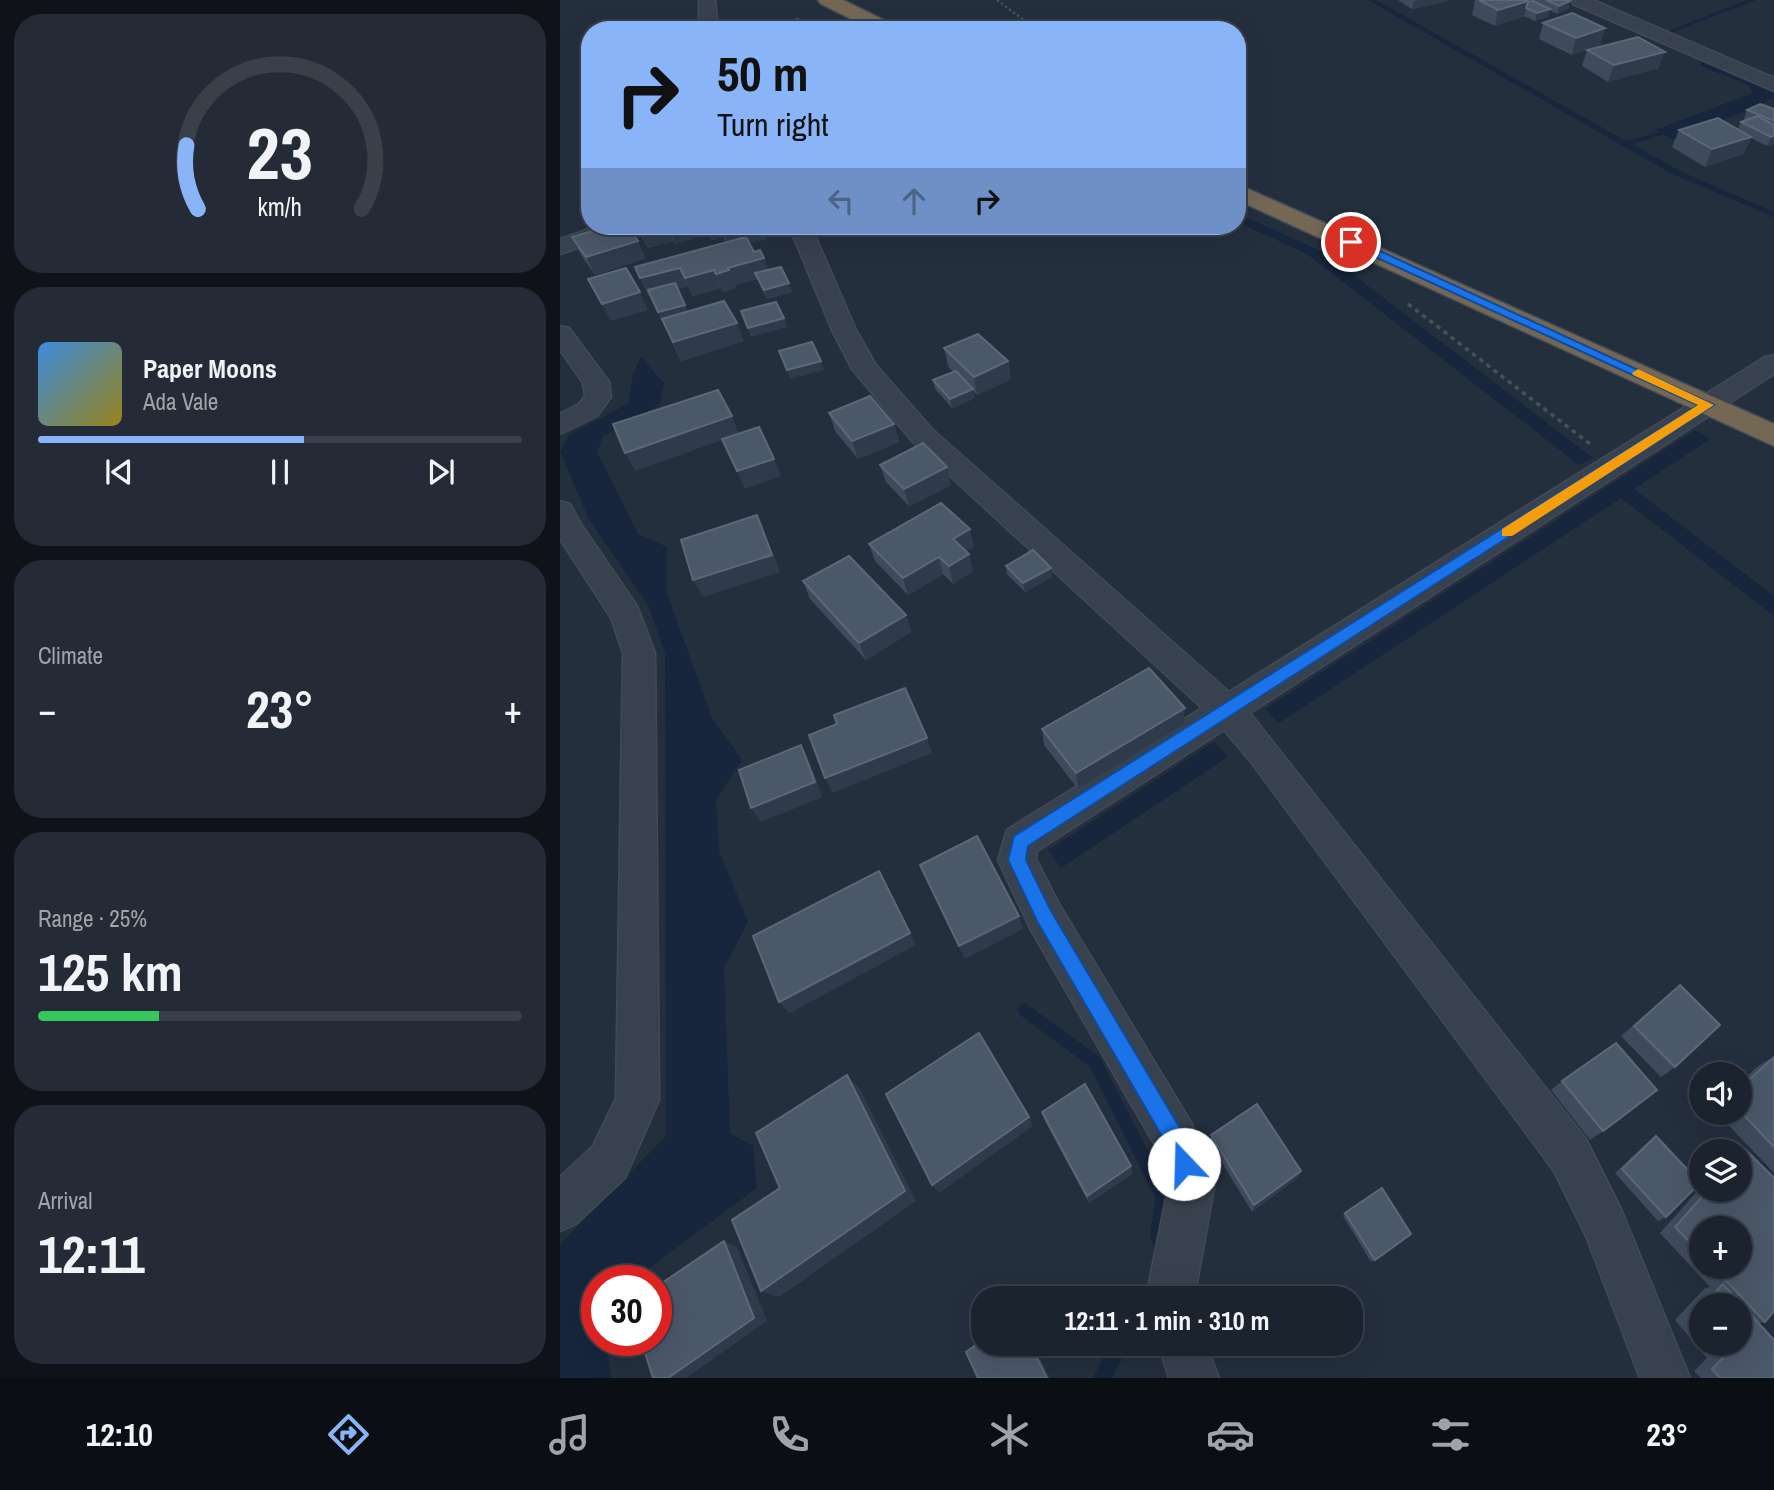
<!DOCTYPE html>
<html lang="en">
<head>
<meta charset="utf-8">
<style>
	body { margin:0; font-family:"Archivo Narrow",sans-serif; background:#242b36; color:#f1f3f6; height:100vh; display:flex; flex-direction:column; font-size:26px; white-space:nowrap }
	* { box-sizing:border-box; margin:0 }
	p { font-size:23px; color:#a0a4aa }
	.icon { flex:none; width:38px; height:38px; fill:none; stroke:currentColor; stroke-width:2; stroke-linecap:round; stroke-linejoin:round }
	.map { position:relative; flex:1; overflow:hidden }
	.sheet { display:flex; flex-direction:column; gap:14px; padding:14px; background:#0f1319; width:560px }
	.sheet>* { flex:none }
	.guide { position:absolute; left:21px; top:21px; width:665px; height:214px; border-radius:28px; box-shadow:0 7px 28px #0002,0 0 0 2px #39404a; background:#8ab4f8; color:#111; overflow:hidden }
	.fabs { position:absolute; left:1129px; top:1062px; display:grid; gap:14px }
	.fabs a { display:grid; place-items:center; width:63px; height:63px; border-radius:50%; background:#1b232e; box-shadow:0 7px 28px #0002,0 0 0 2px #39404a; font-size:35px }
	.speed { position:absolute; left:21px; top:1265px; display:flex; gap:14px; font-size:35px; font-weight:700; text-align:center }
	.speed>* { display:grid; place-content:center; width:91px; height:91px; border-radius:50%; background:#1b232e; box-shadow:0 7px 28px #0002,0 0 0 2px #39404a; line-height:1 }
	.speed .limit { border:10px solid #d22; background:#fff; color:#111 }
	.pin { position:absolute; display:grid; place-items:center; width:60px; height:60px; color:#fff; margin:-30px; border:4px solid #fff; border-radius:50%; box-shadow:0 2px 7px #0007 }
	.me { position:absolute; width:77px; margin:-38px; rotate:339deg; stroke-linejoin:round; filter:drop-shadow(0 0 5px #0008) }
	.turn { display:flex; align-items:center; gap:24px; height:147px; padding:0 21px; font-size:32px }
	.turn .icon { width:91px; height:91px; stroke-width:2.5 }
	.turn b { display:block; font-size:49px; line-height:60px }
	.lanes { display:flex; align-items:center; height:66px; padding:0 21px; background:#0003; justify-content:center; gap:35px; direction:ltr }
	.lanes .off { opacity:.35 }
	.big { font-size:52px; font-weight:800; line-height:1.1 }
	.sheet .card { flex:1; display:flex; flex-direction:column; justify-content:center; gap:10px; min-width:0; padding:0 24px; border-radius:28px; background:#242b36 }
	.sheet .dial { align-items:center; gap:0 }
	.dial svg { height:182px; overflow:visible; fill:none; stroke:#39404a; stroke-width:7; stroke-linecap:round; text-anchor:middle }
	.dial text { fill:#f1f3f6; stroke:none }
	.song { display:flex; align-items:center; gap:21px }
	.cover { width:84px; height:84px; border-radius:10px; background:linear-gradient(135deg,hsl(210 70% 55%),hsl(50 70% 35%)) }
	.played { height:7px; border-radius:4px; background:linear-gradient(90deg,#8ab4f8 55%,#39404a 55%) }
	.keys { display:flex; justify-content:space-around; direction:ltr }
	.heat { display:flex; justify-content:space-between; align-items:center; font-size:38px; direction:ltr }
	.charge { height:10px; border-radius:5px; background:linear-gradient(90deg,#34c759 25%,#39404a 0) }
	.trip { position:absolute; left:411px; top:1286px; width:392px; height:70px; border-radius:28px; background:#1b232e; box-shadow:0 7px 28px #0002,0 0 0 2px #39404a; font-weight:800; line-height:70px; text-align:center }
	.tabs { display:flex; height:112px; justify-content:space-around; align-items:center; background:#0b0e12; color:#a0a4aa }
	.tabs .icon { width:49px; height:49px }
	.tabs .active { color:#8ab4f8 }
	.tabs b { font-size:32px; color:#f1f3f6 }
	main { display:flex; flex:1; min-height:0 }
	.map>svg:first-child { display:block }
	.water { fill:#17263c }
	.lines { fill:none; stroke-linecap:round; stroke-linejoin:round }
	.stream { fill:#17263c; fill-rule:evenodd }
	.street-casing { stroke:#414a57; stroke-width:3 }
	.highway-casing { stroke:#434c59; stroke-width:3 }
	.path-far1 { stroke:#3f5557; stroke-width:2.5; stroke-dasharray:2.5 2.5; stroke-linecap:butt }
	.path { stroke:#3f5557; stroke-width:3.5; stroke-dasharray:4.5 4.5; stroke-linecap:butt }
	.street { fill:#38414e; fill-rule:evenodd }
	.highway { fill:#746855; fill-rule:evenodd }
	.wall { fill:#3f4b5c; fill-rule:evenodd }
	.shaded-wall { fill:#2f3b4b }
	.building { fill:#4b5868; stroke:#5c6777; stroke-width:2 }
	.route { fill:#1a73e8; stroke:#114b97; stroke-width:2 }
	.slow { fill:#f59e0b }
</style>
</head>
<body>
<main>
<section class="sheet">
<div class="card dial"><svg viewBox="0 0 100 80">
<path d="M14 69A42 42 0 1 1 86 69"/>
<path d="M14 69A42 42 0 0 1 9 41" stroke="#8ab4f8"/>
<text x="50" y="56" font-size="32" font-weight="700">23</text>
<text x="50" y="72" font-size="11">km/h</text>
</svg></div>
<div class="card">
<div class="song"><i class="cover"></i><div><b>Paper Moons</b><p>Ada Vale</p></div></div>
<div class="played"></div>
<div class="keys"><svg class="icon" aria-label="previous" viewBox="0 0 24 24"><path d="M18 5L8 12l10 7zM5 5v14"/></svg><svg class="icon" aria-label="pause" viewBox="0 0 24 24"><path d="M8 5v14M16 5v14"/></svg><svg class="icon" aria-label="next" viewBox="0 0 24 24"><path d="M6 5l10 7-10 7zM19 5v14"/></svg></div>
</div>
<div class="card"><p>Climate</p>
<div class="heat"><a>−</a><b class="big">23°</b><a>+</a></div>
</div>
<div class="card"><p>Range · 25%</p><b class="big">125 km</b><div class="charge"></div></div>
<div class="card"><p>Arrival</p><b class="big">12:11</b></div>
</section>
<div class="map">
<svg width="1214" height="1378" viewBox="0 0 1214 1378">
	<rect width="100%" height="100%" fill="#242f3e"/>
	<!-- water -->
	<g class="water">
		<path d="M1147,59L1214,88V97L1195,108L1112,139L1095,130L1193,93L1188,85L1141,66L1140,60Z"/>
		<path d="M677,213L765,253L1033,458L1019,465L747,254L677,222Z"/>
		<path d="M81,357L104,383L99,405L43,436L37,452L78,534L107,547V593L152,718L182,760L156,800L159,850L188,922L164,968L170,1133L193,1146L197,1188L72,1281H37V1340L46,1341L51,1378H0V1244L106,1136L105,653L88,605L29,520L0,451L9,435L69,403L73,374Z"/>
		<path d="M1135,430L1150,439L1074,489L1214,596V616L1061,498L719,723L705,709Z"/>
		<path d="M654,742L668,757L501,868L488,850Z"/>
	</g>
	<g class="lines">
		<!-- stream -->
		<g class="stream">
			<path d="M808,0H816L1066,141L1103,131V135L1072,144L1118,170L1214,212V217L1112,174Z"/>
			<path d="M999,0H1008L1018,5L1013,6Z"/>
			<path d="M1187,0H1196L1113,32L1108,31Z"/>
			<path d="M1031,10L1067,25L1068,26L1063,27L1029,13Z"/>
			<path d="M465,1003L540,1057L611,1196L608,1239L605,1245L599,1248L593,1245L590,1239L595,1197L530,1067L460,1015L457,1010L460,1005Z"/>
			<path d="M550,1344H569L552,1378H533Z"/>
		</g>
		<!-- street casing -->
		<g class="street-casing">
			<g id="street">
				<path d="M139,0H155L157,20L163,30H145L139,20Z"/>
				<path d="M1011,0H1033L1214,78V91L1013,4Z"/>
				<path d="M38,226H69L66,231L0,254V239Z"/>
				<path d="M229,226H251L296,330L316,365L372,429L669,692L1205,357L1214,355V374L690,713L1026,1139L1061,1209L1130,1378H1080L1026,1236L994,1171L691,762L664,730L477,851L476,859L499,904L632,1124L638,1140L654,1188L636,1288L638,1298H590L588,1288L608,1188L597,1149L471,930L438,860L447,830L642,708L352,441L292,369L272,330Z"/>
				<path d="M0,326L9,328L49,382L51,397L37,416L0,434V414L19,404L25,396L23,383L0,350Z"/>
				<path d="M0,501L10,504L21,524L77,606L95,653L99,1100L65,1178L16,1224L0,1231V1177L33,1146L56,1098L63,653L51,618L0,539Z"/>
				<path d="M598,1344H646L659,1378H609Z"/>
			</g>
		</g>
		<!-- highway casing -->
		<g class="highway-casing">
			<g id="highway">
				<path d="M258,0H283L336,26L339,30H313L261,4Z"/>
				<path d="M677,184L1214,424V446L677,200Z"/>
			</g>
		</g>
		<!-- path-far1 -->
		<path class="path-far1" d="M437,0L477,30"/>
		<!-- path -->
		<path class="path" d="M848,304L1030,444"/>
		<!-- street -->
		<use href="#street" class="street"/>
		<!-- highway -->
		<use href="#highway" class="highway"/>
	</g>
	<!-- wall -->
	<g class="wall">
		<path d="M838,0H888V1L852,9Z"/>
		<path d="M915,0H1007L1010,1L1008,9L997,14L989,10L988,17L975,21L964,16L935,26L912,15Z"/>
		<path d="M983,23L1045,28L1040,45L1012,55L979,39Z"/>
		<path d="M1027,50L1099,68L1048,82L1022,66Z"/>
		<path d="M1214,109V144L1207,146L1191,138L1183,154L1145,167L1112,147L1119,130L1178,129L1181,122L1186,120L1184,119L1187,110Z"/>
		<path d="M75,226H138L142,236L115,244L113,241L88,248Z"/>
		<path d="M145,226H203L207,239L189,243L194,252L204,258L208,270L232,292L207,299L197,279L174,285L176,288L163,292L161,288L132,296L128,286L117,289L127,311L184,341L121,361L102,321L91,296H88L166,243L163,237L152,240Z"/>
		<path d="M12,237L86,258L35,275L21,255Z"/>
		<path d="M384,348L448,361L451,379L417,395L413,391L415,398L392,408L375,389L373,380L393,372L388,366Z"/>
		<path d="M269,413L334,424L339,442L298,459L275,431Z"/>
		<path d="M320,465L391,485L349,506L326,482Z"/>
		<path d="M309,544L414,547L406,551L409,554L413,571L393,584L383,574L348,595L315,561Z"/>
		<path d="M446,566L492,577L465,592L447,574Z"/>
		<path d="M243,581L346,615L351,632L306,660L250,599Z"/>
		<path d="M624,724L518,789L484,745L482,729Z"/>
		<path d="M1120,985L1115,1067L1101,1077L1061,1036Z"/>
		<path d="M1214,1057V1173L1157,1113H1180V1083L1198,1066Z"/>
		<path d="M1002,1081L1043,1131L1030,1140L991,1090Z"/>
		<path d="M482,1112L571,1166L572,1174L529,1203L485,1121Z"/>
		<path d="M651,1135L741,1171L737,1178L692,1212L650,1143Z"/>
		<path d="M1096,1136L1106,1217L1098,1221L1055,1173L1089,1141Z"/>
		<path d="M1185,1149L1205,1322L1199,1323L1214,1378H1141L1134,1371L1147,1358L1115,1320L1145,1288L1150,1287L1100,1233L1141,1187V1190H1180V1152ZM1141,1228L1180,1267H1141ZM1141,1306H1180V1344H1141Z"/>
		<path d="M785,1213L851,1234L811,1262L783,1216Z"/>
	</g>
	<!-- shaded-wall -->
	<g class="shaded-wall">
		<path d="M858,0H888V1L852,9L854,1Z"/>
		<path d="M968,1L964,17L935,26L938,10Z"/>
		<path d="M1010,1L1008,9L997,14L999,6Z"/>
		<path d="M990,9L988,17L975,21L977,13Z"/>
		<path d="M243,24L245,30H218Z"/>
		<path d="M1045,28L1040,45L1012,55L1016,38Z"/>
		<path d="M1105,52L1099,68L1048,82L1054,65Z"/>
		<path d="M1214,136V144L1207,146L1211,137Z"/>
		<path d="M1191,137L1183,154L1145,167L1152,149Z"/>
		<path d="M97,226H107L113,241L88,248L80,231Z"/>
		<path d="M108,226H138L142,236L115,244Z"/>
		<path d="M147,226H159L163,237L152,240Z"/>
		<path d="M181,226H203L207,239L169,248L162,230Z"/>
		<path d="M78,241L86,258L35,275L26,257Z"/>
		<path d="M204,258L210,276L195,273L197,279L174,285L176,288L163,292L156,274L168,268Z"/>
		<path d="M120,268L128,286L88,296L80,278Z"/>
		<path d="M154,270L161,288L132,296L125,278Z"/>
		<path d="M229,283L232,292L207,299L204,290Z"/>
		<path d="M80,292L88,310L51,321L42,304Z"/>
		<path d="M125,305L129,314L102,321L98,312Z"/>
		<path d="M224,318L227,327L191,337L188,328Z"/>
		<path d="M177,323L184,341L121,361L113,342Z"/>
		<path d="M261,361L264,370L230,379L227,370Z"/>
		<path d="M448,361L451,379L417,395L414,377Z"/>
		<path d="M413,389L415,398L392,408L390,399Z"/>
		<path d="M172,416L179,434L75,471L65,453Z"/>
		<path d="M334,424L339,442L298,459L292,441Z"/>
		<path d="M214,459L221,476L185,489L177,471Z"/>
		<path d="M387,467L391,485L349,506L344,489Z"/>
		<path d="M197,515L205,533L220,572L143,597L133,580Z"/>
		<path d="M410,529L414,547L397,556L393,539Z"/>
		<path d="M409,554L413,571L393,584L389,566Z"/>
		<path d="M379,557L383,574L348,595L343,578Z"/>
		<path d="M491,568L492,577L465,592L463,583Z"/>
		<path d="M346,615L351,632L306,660L299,643Z"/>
		<path d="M625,708L624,724L518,789L516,773Z"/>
		<path d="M367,738L372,753L273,793L265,778Z"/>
		<path d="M241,745L249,761L263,797L201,822L191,808Z"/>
		<path d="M319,871L356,945L230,1013L219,1002Z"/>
		<path d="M459,916L463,929L405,959L399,946Z"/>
		<path d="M287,1075L300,1089L356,1201L219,1297L201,1291Z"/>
		<path d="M469,1117L473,1126L379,1193L372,1185Z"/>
		<path d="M571,1166L572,1174L529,1203L527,1196Z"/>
		<path d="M741,1171L737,1178L692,1212L694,1205Z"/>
		<path d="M164,1241L177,1247L207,1321L126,1378H108Z"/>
		<path d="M470,1344H473L490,1378H487Z"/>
	</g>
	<!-- building -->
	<g class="building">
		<path d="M919,0H967L968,1L938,10Z"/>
		<path d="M986,0H1007L1010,1L999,6Z"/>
		<path d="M973,1L990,9L977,13L966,8L968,2Z"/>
		<path d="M1012,13L1045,28L1016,38L983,23Z"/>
		<path d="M238,19L243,24L218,30H209L206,26Z"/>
		<path d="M1078,37L1105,52L1054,65L1027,50Z"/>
		<path d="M1200,104L1214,109V121L1187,110Z"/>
		<path d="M1197,116L1214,125V136L1211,137L1181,122Z"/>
		<path d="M1158,118L1191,137L1152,149L1119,130Z"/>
		<path d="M49,226H67L78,241L26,257L12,237Z"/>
		<path d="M77,226H97L80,231Z"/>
		<path d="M160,226H181L162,230Z"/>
		<path d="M186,237L194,252L200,250L204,258L168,268L169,270L156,274L154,270L125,278L120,268L80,278L75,267Z"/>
		<path d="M221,267L229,283L204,290L195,273Z"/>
		<path d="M66,268L80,292L42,304L28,279Z"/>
		<path d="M115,283L125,305L98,312L88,290Z"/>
		<path d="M164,301L177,323L113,342L102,319Z"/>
		<path d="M216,302L224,318L188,328L181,311Z"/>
		<path d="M418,334L448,361L414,377L384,348Z"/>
		<path d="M252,342L261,361L227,370L219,351Z"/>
		<path d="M396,371L413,389L390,399L373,380Z"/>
		<path d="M158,390L172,416L65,453L53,424Z"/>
		<path d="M310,396L334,424L292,441L269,413Z"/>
		<path d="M199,427L214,459L177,471L162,439Z"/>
		<path d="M363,443L387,467L344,489L320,465Z"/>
		<path d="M381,503L410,529L393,539L409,554L389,566L379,557L343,578L309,544Z"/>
		<path d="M197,515L212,555L133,580L121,540Z"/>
		<path d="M473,550L491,568L463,583L446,566Z"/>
		<path d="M289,556L346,615L299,643L243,581Z"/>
		<path d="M589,668L625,708L516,773L482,729Z"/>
		<path d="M345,688L367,738L265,778L249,735L277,724L274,715Z"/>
		<path d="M241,745L255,782L191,808L179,770Z"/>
		<path d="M417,836L459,916L399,946L360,865Z"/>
		<path d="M319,871L350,933L219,1002L193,936Z"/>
		<path d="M1120,985L1160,1025L1115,1067L1074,1026Z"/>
		<path d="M419,1033L469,1117L372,1185L326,1094Z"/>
		<path d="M1056,1043L1097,1090L1043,1131L1002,1081Z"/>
		<path d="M1214,1057V1147L1180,1111V1088Z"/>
		<path d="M287,1075L345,1191L201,1291L172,1220L220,1188L196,1133Z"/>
		<path d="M525,1084L571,1166L527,1196L482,1112Z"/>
		<path d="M697,1104L741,1171L694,1205L651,1135Z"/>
		<path d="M1096,1136L1140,1183L1106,1217L1062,1169Z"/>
		<path d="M1185,1149L1214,1178V1311L1205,1322L1153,1267H1180V1228H1141V1254L1115,1227L1148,1190H1180V1155Z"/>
		<path d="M822,1188L851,1234L815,1260L785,1213Z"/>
		<path d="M164,1241L194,1318L108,1378H93L81,1340H96V1287Z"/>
		<path d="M1163,1284L1214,1340V1378H1160L1152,1369L1165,1356L1155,1344H1180V1306H1142Z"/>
		<path d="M1141,1306V1328L1131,1317Z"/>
		<path d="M424,1339V1344H470L487,1378H418L406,1352Z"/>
	</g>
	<!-- route -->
	<path class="route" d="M787,239H794L1154,405L468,846L466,860L491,911L623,1133L634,1164L631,1172L624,1175L616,1172L607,1145L478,923L448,860L454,836L1138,405L787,244Z"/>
	<!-- slow -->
	<path class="slow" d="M1078,369L1154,405L952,536H942V529L1138,405L1073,375L1072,373Z"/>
</svg>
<div class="fabs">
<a><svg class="icon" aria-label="sound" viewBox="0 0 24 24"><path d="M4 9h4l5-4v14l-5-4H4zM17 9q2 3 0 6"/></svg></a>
<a><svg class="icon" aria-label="layers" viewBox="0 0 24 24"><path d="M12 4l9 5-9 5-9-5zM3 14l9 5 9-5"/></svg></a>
<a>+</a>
<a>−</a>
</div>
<div class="speed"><div class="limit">30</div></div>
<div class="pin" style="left:791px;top:242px;background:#d93025"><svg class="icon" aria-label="arrive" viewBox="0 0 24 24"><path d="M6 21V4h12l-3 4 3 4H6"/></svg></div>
<svg class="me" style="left:624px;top:1164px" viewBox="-20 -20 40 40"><circle r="19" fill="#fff"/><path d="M0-13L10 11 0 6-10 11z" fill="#1a73e8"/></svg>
<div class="trip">12:11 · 1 min · 310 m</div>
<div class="guide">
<div class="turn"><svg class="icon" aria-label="right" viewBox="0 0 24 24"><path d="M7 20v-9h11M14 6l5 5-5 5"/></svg><div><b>50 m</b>Turn right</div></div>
<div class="lanes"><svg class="icon off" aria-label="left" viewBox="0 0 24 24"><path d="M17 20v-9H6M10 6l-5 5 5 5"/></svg><svg class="icon off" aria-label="ahead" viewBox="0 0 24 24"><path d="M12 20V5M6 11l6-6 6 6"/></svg><svg class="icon" aria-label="right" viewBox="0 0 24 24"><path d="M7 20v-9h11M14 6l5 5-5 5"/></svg></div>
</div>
</div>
</main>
<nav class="tabs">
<b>12:10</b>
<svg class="icon active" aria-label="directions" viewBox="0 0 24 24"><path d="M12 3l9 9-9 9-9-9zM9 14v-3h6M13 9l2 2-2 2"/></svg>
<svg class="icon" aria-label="music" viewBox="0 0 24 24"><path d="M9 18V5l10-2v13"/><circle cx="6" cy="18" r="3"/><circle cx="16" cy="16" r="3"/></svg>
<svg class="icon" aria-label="phone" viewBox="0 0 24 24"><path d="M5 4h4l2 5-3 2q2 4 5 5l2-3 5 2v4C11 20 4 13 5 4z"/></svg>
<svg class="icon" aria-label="climate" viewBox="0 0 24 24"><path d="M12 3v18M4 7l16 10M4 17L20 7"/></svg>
<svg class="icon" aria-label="car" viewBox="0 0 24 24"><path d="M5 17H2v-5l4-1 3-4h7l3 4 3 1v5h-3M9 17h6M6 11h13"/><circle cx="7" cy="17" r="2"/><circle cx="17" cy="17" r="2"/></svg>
<svg class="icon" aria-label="filters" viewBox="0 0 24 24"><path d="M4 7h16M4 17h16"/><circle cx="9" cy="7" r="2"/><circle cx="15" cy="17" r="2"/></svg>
<b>23°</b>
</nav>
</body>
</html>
